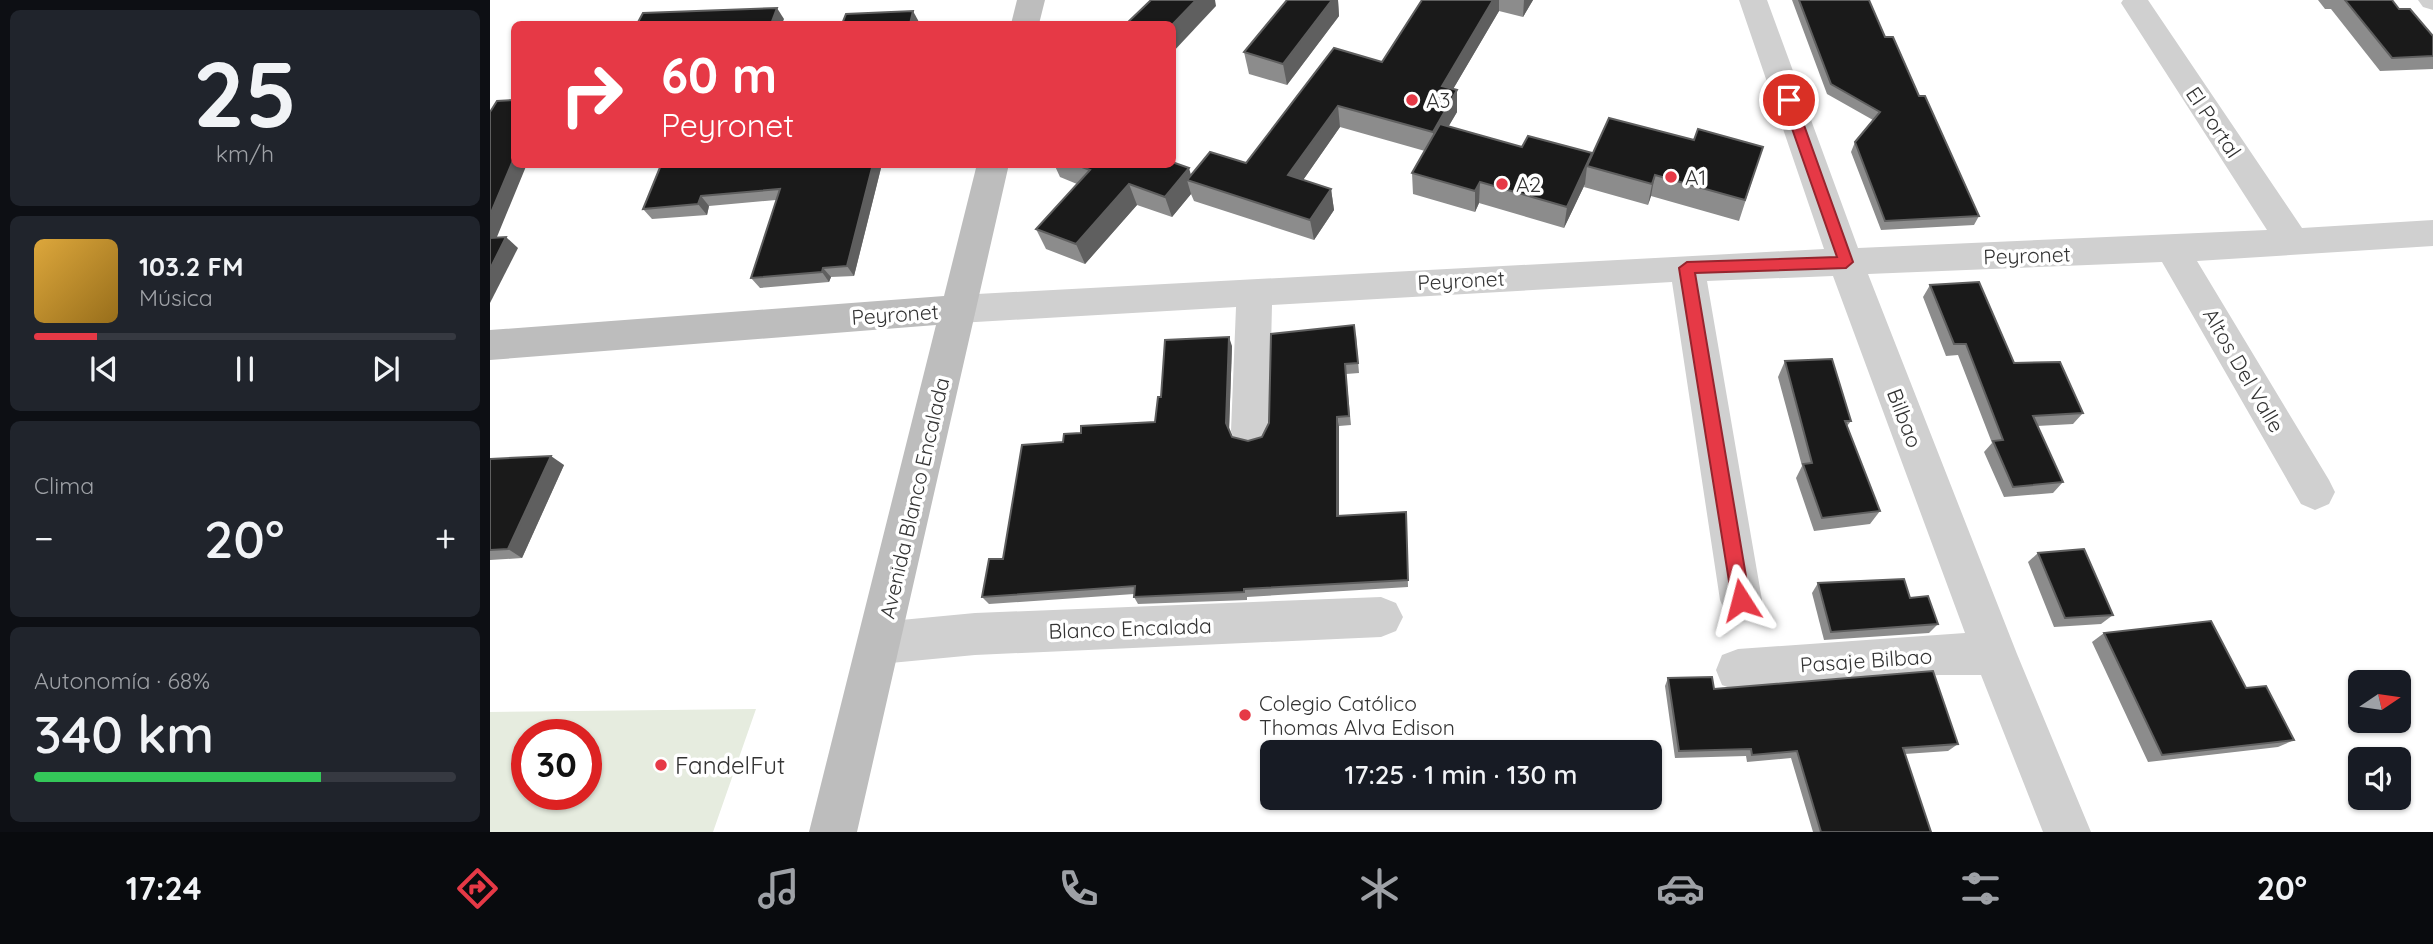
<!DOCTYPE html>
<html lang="es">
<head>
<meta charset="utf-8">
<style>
	body { margin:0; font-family:Quicksand,sans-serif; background:#20242c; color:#f1f3f6; height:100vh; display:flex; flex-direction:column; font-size:26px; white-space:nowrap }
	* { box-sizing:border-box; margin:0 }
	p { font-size:23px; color:#9ea1a6 }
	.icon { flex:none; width:38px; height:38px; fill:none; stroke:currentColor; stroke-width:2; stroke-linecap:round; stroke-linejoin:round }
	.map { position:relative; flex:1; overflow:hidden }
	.drawer { display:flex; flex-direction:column; gap:10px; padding:10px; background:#0d0f14; width:490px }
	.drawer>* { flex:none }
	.banner { position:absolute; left:21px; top:21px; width:665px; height:147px; border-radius:10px; box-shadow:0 2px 5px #0004; background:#e63946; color:#fff; overflow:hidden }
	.needle { width:46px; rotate:77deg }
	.tools { position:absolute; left:1858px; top:670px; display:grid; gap:14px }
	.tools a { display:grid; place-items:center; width:63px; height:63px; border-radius:10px; background:#171b24; box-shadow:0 2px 5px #0004; font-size:35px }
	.speed { position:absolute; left:21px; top:719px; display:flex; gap:14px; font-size:35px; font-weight:700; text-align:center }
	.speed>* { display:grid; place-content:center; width:91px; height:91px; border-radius:50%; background:#171b24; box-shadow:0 2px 5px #0004; line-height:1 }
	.speed .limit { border:10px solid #d22; background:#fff; color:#111 }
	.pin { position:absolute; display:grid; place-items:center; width:60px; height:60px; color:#fff; margin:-30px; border:4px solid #fff; border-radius:50%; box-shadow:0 2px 7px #0007 }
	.me { position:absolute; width:77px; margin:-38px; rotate:351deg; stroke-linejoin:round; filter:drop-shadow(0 0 5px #0008) }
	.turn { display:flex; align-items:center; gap:24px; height:147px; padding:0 35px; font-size:32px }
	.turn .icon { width:91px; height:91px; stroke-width:2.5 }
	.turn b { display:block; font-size:49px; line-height:60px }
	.big { font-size:52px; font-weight:600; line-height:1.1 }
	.drawer .card { flex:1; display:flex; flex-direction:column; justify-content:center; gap:10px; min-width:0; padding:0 24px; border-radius:10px; background:#20242c }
	.drawer .dial { align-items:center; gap:0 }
	.dial b { font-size:91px; line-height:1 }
	.song { display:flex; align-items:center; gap:21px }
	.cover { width:84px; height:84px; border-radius:10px; background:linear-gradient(135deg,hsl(40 70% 55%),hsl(40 70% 35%)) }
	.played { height:7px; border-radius:4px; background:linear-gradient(90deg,#e63946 15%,#363941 15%) }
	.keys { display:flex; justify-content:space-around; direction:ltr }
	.heat { display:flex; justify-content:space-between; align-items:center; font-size:38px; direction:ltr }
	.charge { height:10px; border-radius:5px; background:linear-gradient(90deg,#34c759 68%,#363941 0) }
	.trip { position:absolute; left:770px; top:740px; width:402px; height:70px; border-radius:10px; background:#171b24; box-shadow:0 2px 5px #0004; font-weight:600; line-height:70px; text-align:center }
	.tabs { display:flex; height:112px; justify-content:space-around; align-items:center; background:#090b0e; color:#9ea1a6 }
	.tabs .icon { width:49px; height:49px }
	.tabs .current { color:#e63946 }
	.tabs b { font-size:32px; color:#f1f3f6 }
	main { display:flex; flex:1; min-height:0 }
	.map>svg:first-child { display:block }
	.green { fill:#e6ecdf; fill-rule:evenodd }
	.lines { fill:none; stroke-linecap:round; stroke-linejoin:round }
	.street { fill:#d0d0d0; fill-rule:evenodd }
	.secondary { fill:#bdbdbd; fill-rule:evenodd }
	.wall { fill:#8c8c8c }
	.shaded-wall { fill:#5f5f5f }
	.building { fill:#1a1a1a; stroke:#5f5f5f; stroke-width:2 }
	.route { fill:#e63946; stroke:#96252e; stroke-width:2 }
	.poi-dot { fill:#e63946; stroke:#fff; stroke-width:2.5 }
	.labels { text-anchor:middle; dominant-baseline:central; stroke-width:7; stroke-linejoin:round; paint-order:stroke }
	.poi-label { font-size:21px; fill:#333; stroke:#fff; text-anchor:start }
	.street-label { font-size:21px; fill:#333; stroke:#fff }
	.near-poi-label { font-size:24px; fill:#333; stroke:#fff; text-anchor:start }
</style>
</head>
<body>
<main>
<section class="drawer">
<div class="card dial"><b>25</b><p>km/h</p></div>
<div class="card">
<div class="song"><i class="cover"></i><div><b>103.2 FM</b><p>Música</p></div></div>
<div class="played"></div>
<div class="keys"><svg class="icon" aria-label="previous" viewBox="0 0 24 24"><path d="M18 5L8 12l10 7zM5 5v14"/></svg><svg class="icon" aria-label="pause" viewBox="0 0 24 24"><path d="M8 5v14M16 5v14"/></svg><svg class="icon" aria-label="next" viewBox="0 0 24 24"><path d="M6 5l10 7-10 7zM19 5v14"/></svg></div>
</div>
<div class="card"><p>Clima</p>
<div class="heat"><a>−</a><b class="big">20°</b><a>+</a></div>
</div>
<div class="card"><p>Autonomía · 68%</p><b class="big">340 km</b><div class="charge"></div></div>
</section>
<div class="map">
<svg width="1943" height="832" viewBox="0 0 1943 832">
	<rect width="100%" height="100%" fill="#fff"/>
	<!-- green -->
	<path class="green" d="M266,709L223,832H0V712ZM37,735H96V794H37Z"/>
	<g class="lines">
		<!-- street -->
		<g class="street">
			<path d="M1249,0H1277L1368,248L1777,230L1631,3L1633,0H1658L1812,228L1943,220V246L1707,261L1839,480L1845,492L1839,504L1825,510L1811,504L1672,262L1378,274L1527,654L1601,832H1553L1491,675H1449L1248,691L1232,685L1226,670L1232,655L1248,649L1475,633L1343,276L1217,281L1272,600L1266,614L1251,620L1236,614L1230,600L1182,282L782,305L779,431L774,443L760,447L746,443L741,431L746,307L469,323L456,319L451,309L456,299L469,295L1334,249Z"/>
			<path d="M1928,0H1943V10L1933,7Z"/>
			<path d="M891,597L906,603L913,617L906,631L891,637L485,655L390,664L375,658L368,643L375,628L390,622L485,613Z"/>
		</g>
		<!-- secondary -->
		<g class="secondary">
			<path d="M527,0H555L549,24H521Z"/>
			<path d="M487,164H519L367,832H319L446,325L0,360V330L454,296Z"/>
		</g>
	</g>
	<!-- wall -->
	<g class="wall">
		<path d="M797,0H848L849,16L797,85L759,74L754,52Z"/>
		<path d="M932,0H1043L1033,17L1009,11L963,89L967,90V112L958,127L1032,147L1102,153L1204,140L1273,147L1249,221L1161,196L1158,205L1094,187L1095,184L1074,228L989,203L985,212L923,194L922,173L935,151L850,127L813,180L841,189L844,210L824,240L704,201L701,194L682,217L647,205L595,264L556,249L546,229L587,184L570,177L564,164H682L701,175L756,163L892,62Z"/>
		<path d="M1302,0H1379L1395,37L1429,96L1489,216L1484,225L1391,230L1361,152L1365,142L1383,120L1337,94Z"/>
		<path d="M1828,0H1902L1909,9L1943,36V69L1890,71L1841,9H1835Z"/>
		<path d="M179,164H392L364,276L341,277L339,282L270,288L261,278L286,200L219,206L217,215L162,219L153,209Z"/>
		<path d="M1440,285L1524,363L1593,413L1583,424L1547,426L1573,482L1563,493L1514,497L1494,452L1502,443L1468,355L1456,356L1433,297Z"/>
		<path d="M866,335L869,373L856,374L861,425L849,426V516L916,512L918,587L757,597V600L648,604L644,597V594L499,604L492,597L573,442L591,433L665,422L671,397L742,346L739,429L742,437L758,441L772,437Z"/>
		<path d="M1295,361L1361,421L1357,426L1390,511L1380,524L1324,531L1306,478L1312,466L1288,377Z"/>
		<path d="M0,459L74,465L32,558L0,560Z"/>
		<path d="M1548,553L1623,615L1611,624L1564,627L1538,562Z"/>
		<path d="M1328,583L1420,598L1448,624L1439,633L1334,640L1322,593Z"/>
		<path d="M1614,633L1804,740L1788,747L1658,762L1602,642Z"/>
		<path d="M1178,678L1468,744L1458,751L1415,754L1441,832H1323L1301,758L1257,762L1256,756L1185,758L1175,686Z"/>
	</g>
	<!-- shaded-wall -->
	<g class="shaded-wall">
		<path d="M706,0H725L726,6L682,53V25Z"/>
		<path d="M842,0H848L849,16L797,85L793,64Z"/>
		<path d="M1003,0H1009V11L952,108V86Z"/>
		<path d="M1034,0H1043L1033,17Z"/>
		<path d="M287,8L294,19L292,24H281Z"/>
		<path d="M423,11L429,22L428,24H420Z"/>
		<path d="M967,90V112L943,153V132Z"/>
		<path d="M848,106L850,127L802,196L798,175Z"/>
		<path d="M1102,153L1097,166L1095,184L1074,228L1077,207Z"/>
		<path d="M24,158V164H37L2,249L0,248V215Z"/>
		<path d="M383,164H392L364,276L357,266Z"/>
		<path d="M699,168L703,182L697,180L701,194L682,217L675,197Z"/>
		<path d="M1165,175L1161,196L1158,205L1162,184Z"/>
		<path d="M990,182L989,203L985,212V191Z"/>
		<path d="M639,184L647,205L595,264L586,244Z"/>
		<path d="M841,189L844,210L824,240L820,220Z"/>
		<path d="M211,196L219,206L217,215L208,204Z"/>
		<path d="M16,237L28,248L0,303V269Z"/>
		<path d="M333,268L341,277L339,282L332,272Z"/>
		<path d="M739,337L742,346L739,432L736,423Z"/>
		<path d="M847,417L849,426V524L847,516Z"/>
		<path d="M61,456L74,465L32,558L18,549Z"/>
	</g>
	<!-- building -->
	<g class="building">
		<path d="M661,0H706L682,25L636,24Z"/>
		<path d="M797,0H842L793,64L754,52Z"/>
		<path d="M932,0H1003L952,86L967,90L943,132L848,106L798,175L841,189L820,220L697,180L720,152L756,163L844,48L892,62Z"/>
		<path d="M1309,0H1379L1395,37H1403L1429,96H1435L1489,216L1395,221L1365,142L1390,112L1341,84Z"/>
		<path d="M1855,0H1902L1909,9H1920L1943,36V56L1902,58Z"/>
		<path d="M287,8L281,24H147L153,13Z"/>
		<path d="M423,11L420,24H352L356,14Z"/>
		<path d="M24,100V158L0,215V112L7,101Z"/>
		<path d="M1119,118L1204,140L1208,129L1273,147L1255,200L1165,175L1162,184L1097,166Z"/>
		<path d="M950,124L1032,147L1038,136L1102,153L1077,207L990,182L985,191L922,173Z"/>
		<path d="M682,162L699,168L675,197L639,184L586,244L546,229L600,170L584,164H682Z"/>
		<path d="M179,164H383L357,266L333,268L332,272L261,278L290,189L211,196L208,204L153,209L171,165Z"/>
		<path d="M16,237L0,269V238Z"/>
		<path d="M1489,282L1524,363L1570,362L1593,413L1543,416L1573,482L1523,487L1503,441L1513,440L1476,344H1464L1440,285Z"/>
		<path d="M864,325L868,363L855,364L859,416L847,417V516L916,512L918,580L754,589V592L644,597L645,586L492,597L499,559H513L532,445L573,442L574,434L591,433V426L665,422L668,397H671L675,340L739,337L736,423L742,437L758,441L772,437L779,423L781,334Z"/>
		<path d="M1342,359L1361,421H1355L1390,511L1332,518L1313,464L1322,463L1295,361Z"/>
		<path d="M61,456L18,549L0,550V459Z"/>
		<path d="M1594,549L1623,615L1575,618L1548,553Z"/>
		<path d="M1414,579L1420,598L1438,596L1448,624L1341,632L1328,583Z"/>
		<path d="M1721,621L1756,688L1776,686L1804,740L1672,755L1614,633Z"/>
		<path d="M1443,671L1468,744L1413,748L1441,832H1331L1307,751L1262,755L1261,749L1189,751L1178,678L1222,677L1224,689Z"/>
	</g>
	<!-- route -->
	<path class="route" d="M1299,95L1305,100L1363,262L1356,268L1205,273L1260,600L1258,606L1251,609L1245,606L1242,600L1189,268L1197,262L1347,257L1292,100Z"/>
	<!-- markers -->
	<g class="poi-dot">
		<circle cx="922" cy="100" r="7"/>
		<circle cx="1181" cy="177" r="7"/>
		<circle cx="1012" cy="184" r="7"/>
		<circle cx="755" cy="715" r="7"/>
		<circle cx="171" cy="765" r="7"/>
	</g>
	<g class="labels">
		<!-- poi labels -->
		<g class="poi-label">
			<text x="936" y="100">A3</text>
			<text x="1195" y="177">A1</text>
			<text x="1026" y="184">A2</text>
			<text x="769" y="703">Colegio Católico<tspan x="769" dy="24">Thomas Alva Edison</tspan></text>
		</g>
		<!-- street labels -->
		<g class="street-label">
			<text transform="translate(1724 122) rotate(56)">El Portal</text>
			<text transform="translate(1537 255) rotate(-2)">Peyronet</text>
			<text transform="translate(971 280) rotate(-3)">Peyronet</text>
			<text transform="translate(405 314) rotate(-4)">Peyronet</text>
			<text transform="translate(1754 370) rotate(60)">Altos Del Valle</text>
			<text transform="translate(1415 418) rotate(69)">Bilbao</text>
			<text transform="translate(424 498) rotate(-77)">Avenida Blanco Encalada</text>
			<text transform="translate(640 628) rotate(-2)">Blanco Encalada</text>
			<text transform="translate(1376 660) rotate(-4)">Pasaje Bilbao</text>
		</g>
		<!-- near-poi labels -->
		<g class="near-poi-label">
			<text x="185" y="765">FandelFut</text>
		</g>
	</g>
</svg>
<div class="tools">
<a><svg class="needle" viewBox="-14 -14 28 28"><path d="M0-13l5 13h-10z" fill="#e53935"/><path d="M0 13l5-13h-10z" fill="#9ea1a6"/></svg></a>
<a><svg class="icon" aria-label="sound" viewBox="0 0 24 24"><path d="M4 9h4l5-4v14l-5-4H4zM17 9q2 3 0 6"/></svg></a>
</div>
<div class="speed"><div class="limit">30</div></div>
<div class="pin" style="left:1299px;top:100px;background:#d93025"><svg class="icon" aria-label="arrive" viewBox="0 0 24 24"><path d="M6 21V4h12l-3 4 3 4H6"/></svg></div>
<svg class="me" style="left:1251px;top:600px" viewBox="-20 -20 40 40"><path d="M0-17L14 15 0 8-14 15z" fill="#e63946" stroke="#fff" stroke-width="4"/></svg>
<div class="trip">17:25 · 1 min · 130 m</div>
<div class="banner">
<div class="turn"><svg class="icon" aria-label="right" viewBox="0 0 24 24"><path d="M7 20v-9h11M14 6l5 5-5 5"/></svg><div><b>60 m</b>Peyronet</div></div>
</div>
</div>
</main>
<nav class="tabs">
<b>17:24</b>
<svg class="icon current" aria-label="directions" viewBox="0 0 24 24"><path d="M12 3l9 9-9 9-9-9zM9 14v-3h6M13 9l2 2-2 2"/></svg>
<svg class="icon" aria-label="music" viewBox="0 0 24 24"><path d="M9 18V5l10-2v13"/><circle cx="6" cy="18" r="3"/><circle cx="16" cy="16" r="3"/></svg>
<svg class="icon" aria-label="phone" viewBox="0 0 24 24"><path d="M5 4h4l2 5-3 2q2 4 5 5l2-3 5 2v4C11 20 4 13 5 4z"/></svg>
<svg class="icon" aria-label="climate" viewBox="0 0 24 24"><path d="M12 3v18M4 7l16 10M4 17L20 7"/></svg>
<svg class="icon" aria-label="car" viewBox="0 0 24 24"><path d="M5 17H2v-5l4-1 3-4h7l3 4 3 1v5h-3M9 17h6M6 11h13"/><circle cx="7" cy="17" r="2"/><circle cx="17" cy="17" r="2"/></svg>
<svg class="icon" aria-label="filters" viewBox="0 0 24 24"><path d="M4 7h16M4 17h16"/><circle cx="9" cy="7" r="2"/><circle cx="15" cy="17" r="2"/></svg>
<b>20°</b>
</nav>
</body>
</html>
